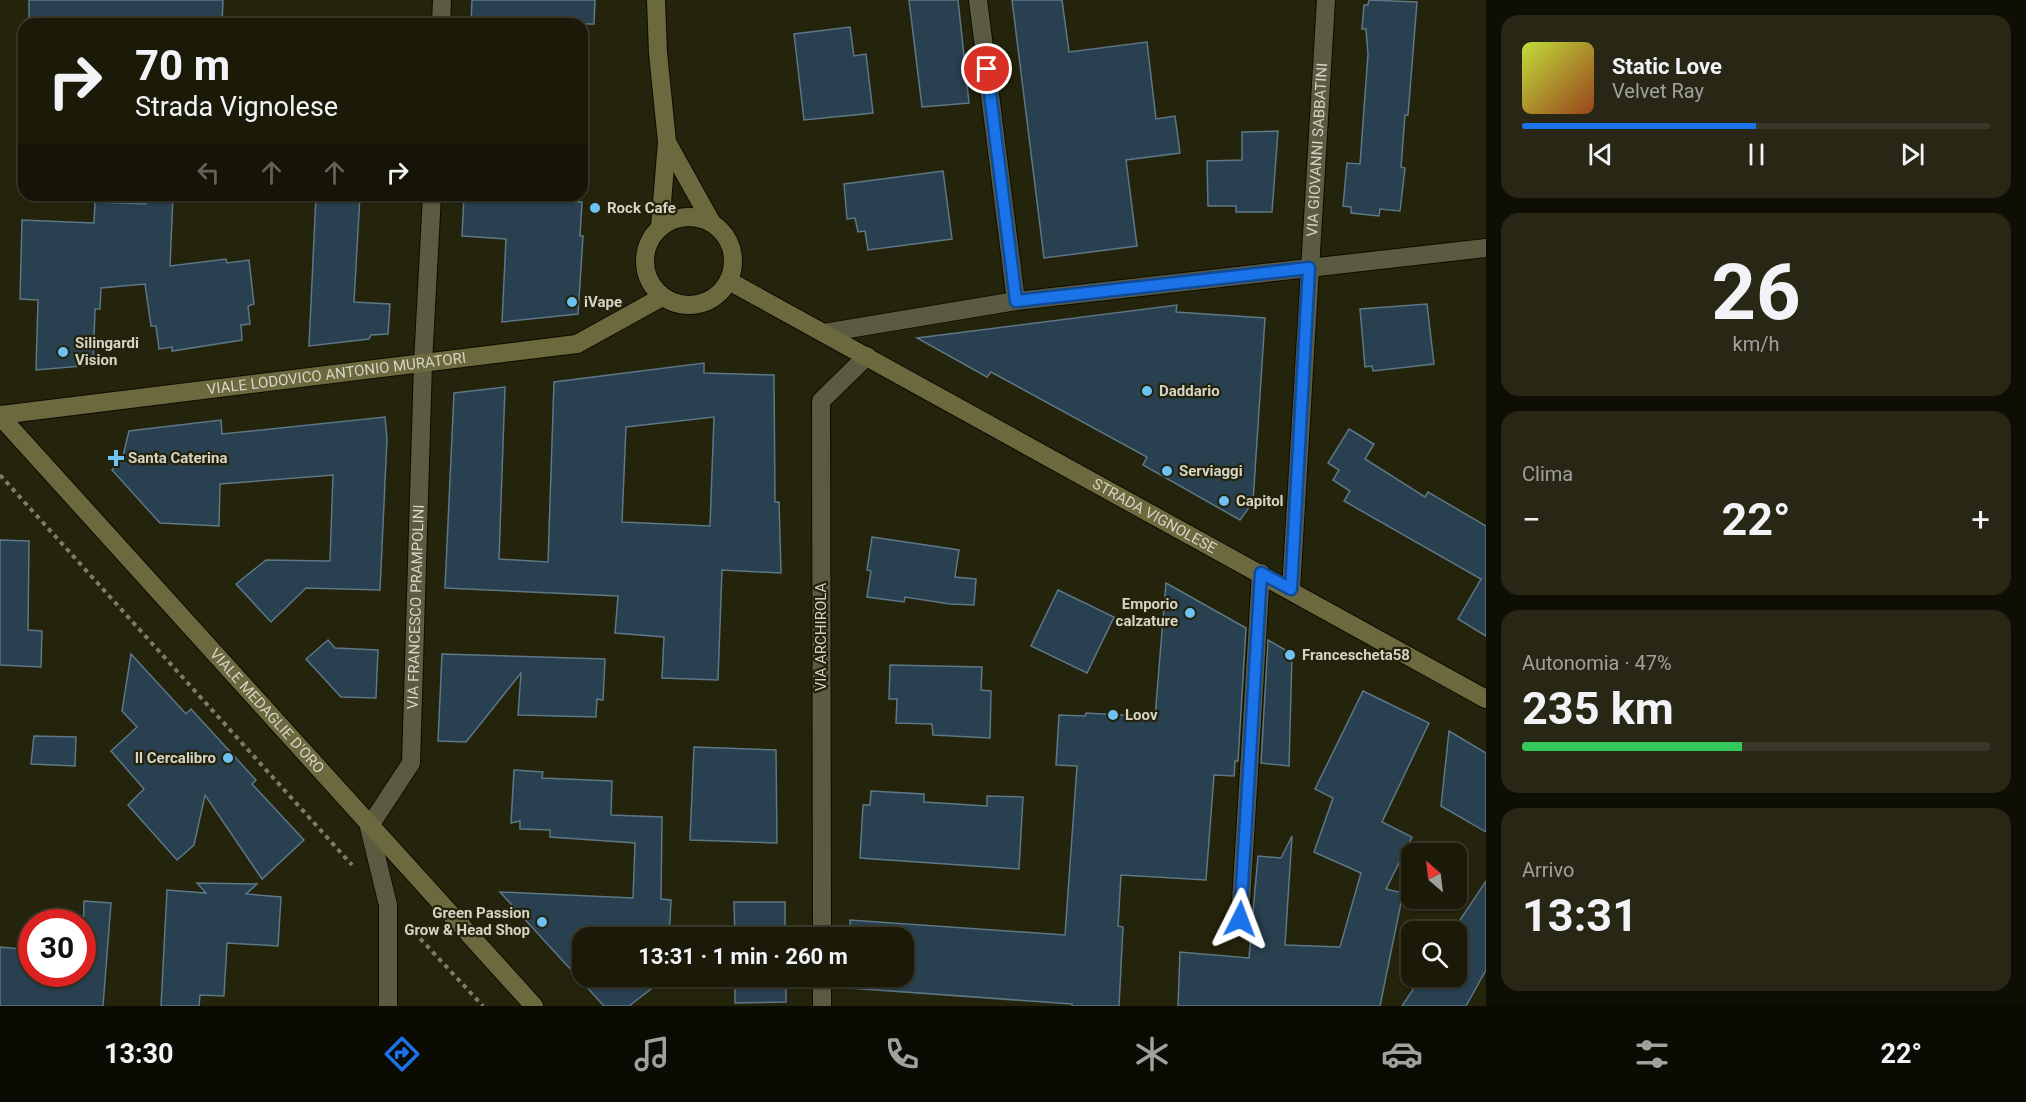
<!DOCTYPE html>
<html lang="it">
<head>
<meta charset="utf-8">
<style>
	body { margin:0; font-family:Roboto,sans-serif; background:#282716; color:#f1f3f6; height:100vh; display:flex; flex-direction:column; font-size:22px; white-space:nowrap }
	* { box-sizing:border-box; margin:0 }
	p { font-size:20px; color:#a0a19c }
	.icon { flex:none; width:33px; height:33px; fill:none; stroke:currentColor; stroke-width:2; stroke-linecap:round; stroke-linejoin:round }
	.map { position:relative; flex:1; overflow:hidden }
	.sheet { display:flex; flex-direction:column; gap:15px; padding:15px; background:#0f0e04; width:540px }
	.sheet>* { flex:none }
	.top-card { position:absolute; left:18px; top:18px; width:570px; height:183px; border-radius:18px; box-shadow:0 2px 4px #0004,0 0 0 2px #393829; background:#1b1a08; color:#f1f3f6; overflow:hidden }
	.needle { width:39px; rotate:332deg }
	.controls { position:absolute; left:1401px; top:843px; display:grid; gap:12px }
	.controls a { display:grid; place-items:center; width:66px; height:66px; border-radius:12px; background:#1b1a08; box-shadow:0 2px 4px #0004,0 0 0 2px #393829; font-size:30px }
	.speed { position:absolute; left:18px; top:909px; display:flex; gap:12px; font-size:30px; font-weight:700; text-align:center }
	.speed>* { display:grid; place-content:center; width:78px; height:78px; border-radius:50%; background:#1b1a08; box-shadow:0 2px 4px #0004,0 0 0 2px #393829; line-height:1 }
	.speed .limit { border:9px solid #d22; background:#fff; color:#111 }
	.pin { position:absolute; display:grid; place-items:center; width:51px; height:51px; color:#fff; margin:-26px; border:3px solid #fff; border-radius:50%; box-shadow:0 2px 6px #0007 }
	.me { position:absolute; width:66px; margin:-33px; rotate:3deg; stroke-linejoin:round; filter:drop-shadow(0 0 4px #0008) }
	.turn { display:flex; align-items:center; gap:21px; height:126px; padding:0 18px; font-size:27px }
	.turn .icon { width:78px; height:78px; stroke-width:2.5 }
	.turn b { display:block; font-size:42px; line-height:51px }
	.lanes { display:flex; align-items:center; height:57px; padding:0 18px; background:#0003; justify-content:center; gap:30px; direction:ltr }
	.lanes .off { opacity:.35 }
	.big { font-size:45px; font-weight:700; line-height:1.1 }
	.sheet .widget { flex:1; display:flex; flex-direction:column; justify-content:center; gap:9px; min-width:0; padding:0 21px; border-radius:18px; background:#282716 }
	.sheet .dial { align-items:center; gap:0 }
	.dial b { font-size:78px; line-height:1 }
	.song { display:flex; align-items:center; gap:18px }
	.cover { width:72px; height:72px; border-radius:9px; background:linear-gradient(135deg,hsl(70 70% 55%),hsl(20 70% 35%)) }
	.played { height:6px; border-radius:3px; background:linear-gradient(90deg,#1a73e8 50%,#393829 50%) }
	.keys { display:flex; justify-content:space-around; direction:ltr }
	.heat { display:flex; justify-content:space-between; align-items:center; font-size:33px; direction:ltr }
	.charge { height:9px; border-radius:4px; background:linear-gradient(90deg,#34c759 47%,#393829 0) }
	.trip { position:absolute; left:572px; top:927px; width:342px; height:60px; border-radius:18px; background:#1b1a08; box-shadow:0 2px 4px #0004,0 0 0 2px #393829; font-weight:700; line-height:60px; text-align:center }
	.dock { display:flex; height:96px; justify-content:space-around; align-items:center; background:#0b0a03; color:#a0a19c }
	.dock .icon { width:42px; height:42px }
	.dock .current { color:#1a73e8 }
	.dock b { font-size:27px; color:#f1f3f6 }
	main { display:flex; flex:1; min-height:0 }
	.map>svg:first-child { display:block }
	.building { fill:#28404f; stroke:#5d7787; stroke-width:1.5; fill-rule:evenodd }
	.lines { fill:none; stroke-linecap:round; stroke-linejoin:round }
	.street-casing { stroke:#0e0c00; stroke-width:20 }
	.secondary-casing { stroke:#0e0c00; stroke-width:20 }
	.path { stroke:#7d7c69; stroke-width:4; stroke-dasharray:4.5 4.5; stroke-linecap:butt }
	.street { stroke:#5b5b41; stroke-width:18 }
	.secondary { stroke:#6b693d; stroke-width:18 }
	.route-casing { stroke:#114b97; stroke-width:15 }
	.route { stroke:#1a73e8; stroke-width:10 }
	.poi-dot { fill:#6dc2f3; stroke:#24230b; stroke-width:2 }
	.labels { text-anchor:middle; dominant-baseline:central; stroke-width:4.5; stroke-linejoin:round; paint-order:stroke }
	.street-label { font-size:15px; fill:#d5d4c6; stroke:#24230b }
	.poi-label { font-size:15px; font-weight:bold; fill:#d5d4c6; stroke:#24230b; text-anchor:start }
</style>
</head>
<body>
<main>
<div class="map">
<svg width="1486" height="1006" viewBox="0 0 1486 1006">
	<rect width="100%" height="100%" fill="#24230b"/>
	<!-- building -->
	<g class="building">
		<path d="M29,0H223L222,24L29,21Z"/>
		<path d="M472,0H595L594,24H471Z"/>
		<path d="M909,0H958L969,103L922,107Z"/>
		<path d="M1012,0H1062L1069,52L1147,42L1156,119L1175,116L1180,153L1126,160L1137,246L1044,258Z"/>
		<path d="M1369,0L1417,2L1408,115H1405L1401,167L1405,168L1400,211L1380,209L1379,216L1351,213V207L1343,206L1347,163L1360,164L1368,54L1366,29H1362L1364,5H1368Z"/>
		<path d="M850,27L854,56L866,54L873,113L804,120L794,34Z"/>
		<path d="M1278,131L1272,212H1236V206H1208L1207,161L1242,160V132Z"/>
		<path d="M943,171L952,239L868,250L865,231L858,232L855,218L847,219L844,184Z"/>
		<path d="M146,195H173L170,266L226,259L227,263L249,260L254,304L248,306L250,324L241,325L242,340L172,351V347L159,349L156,326H151L145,284L101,288L100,309H95L93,365L36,370L38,300L20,299L22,220L94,223L95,202L146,204Z"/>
		<path d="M316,195H360L354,302L390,304L388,334L371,335L369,339L309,346Z"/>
		<path d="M464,195L582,202L580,236H583L578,314L502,322L506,239L462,236Z"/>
		<path d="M1427,304L1434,364L1373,371L1372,366L1365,367L1360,309Z"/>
		<path d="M1177,305L1176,312L1265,318L1253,502L1240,520L1143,465L1147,457L991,372L987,377L917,338Z"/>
		<path d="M704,363V373L774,375L775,502H779L781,573L722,570L718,680L662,678L664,637L615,633L618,596L445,588L454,393L505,387L499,559L548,562L554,382ZM714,417L710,526L622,522L626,427Z"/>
		<path d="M385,417L387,439L380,590L306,588L271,622L236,584L266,560L330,561L333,475L220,484L219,526L160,523L112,470L123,456L129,431L221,420L222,434Z"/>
		<path d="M1349,429L1374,444L1365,459L1425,497L1428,492L1486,526V636L1458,619L1481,579L1344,501L1350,491L1333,480L1339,470L1328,463Z"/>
		<path d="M872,537L959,550L955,577L976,579L974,605L950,604L905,597L904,602L867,597L871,571L867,570Z"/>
		<path d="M0,540L29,541L28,630L42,631L41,667L0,665Z"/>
		<path d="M1166,583L1246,628L1238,761H1235L1234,776L1214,775L1206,880L1121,875L1118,926L1123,927L1119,1006H1072V1004L849,988L850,976H903V938H850V920L1065,935L1077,766L1056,765L1059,715L1085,716L1086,713L1155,717Z"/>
		<path d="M1058,590L1114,617L1087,673L1031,646Z"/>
		<path d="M328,640L335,648L378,650L376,698L341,697L306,659Z"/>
		<path d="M1268,640L1292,654L1289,766L1261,763Z"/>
		<path d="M131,654L186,714L191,709L256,780L252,784L304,840L262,879L205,795L194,845L177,860L128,805L144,789L111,751L137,727L122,711Z"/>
		<path d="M442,654L605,659L603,700L597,699L596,717L518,715L521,673L466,742L438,741Z"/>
		<path d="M890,665L982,667L981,690L991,691L990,738L933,735L932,724L896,723L897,699H889Z"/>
		<path d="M1363,691L1429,723L1382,822L1412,837L1386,889L1403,893L1380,1006H1178L1180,952L1249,958L1258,856L1281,858L1292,836L1285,945L1340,947L1361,873L1314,852L1333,798L1315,789Z"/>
		<path d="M1449,731L1486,753V832L1441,806Z"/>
		<path d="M34,736L76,737L75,766L31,764Z"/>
		<path d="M694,747L776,750L777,843L690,840Z"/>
		<path d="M514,770L543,772L542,778L612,781L611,815L662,817L661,899L671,900L669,938H582V976H668L629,1006H604L500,892L633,898L635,843L550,837V830L520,829V821L511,823Z"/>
		<path d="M871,791L924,794V802L987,806V796L1023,797L1019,869L860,858L863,805H870Z"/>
		<path d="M1486,881V970L1466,1006H1402L1422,976H1456V932H1452Z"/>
		<path d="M197,883L257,884L246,894L281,897L278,946L227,943L224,996L200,995L199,1006H161L167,890L206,893Z"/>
		<path d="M84,901L111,903L103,1006H0V947L32,950V974H82Z"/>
		<path d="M734,902H785V938H735Z"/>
		<path d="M735,976H786V1002L735,1003Z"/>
	</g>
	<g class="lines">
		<!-- street casing -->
		<g class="street-casing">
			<g id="street">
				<path d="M978,0L1016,301"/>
				<path d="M441,24L442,0"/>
				<path d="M824,333L1016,301L1486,248"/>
				<path id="s1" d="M1291,589L1326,0"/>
				<path d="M1240,919L1261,573"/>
				<path d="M822,938L821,401L867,356"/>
				<path d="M822,976V1006"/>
				<path id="s2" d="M388,1006V905L369,827L411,763L423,363L432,195"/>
			</g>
		</g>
		<!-- secondary casing -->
		<g class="secondary-casing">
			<g id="secondary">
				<path d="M656,0L658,53L667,142L660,227"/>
				<path d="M667,142L712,223"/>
				<circle cx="689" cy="261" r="44"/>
				<path id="s3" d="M729,281L1486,699"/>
				<path id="s4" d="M0,415L577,344L662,297"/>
				<path id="s5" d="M0,416L534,1006"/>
			</g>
		</g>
		<!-- path -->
		<g class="path">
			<path d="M0,475L352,865"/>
			<path d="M414,932L483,1006"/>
		</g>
		<!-- street -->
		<use href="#street" class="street"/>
		<!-- secondary -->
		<use href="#secondary" class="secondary"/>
	</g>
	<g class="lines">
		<!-- route casing -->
		<g class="route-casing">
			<path id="route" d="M987,69L1016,301L1309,268L1291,589L1261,573L1240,919"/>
		</g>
		<!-- route -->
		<use href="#route" class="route"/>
	</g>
	<!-- markers -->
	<g class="poi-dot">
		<circle cx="595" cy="208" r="6"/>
		<circle cx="572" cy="302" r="6"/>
		<circle cx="63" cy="352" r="6"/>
		<circle cx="1147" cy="391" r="6"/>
		<path d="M113 449h6v6h6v6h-6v6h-6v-6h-6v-6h6z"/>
		<circle cx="1167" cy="471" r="6"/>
		<circle cx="1224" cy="501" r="6"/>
		<circle cx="1190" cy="613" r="6"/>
		<circle cx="1290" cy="655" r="6"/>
		<circle cx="1113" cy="715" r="6"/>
		<circle cx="228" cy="758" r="6"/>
		<circle cx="542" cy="922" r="6"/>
	</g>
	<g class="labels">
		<!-- street labels -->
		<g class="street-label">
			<text stroke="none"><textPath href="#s1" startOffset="440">VIA GIOVANNI SABBATINI</textPath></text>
			<text stroke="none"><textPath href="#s4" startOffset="339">VIALE LODOVICO ANTONIO MURATORI</textPath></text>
			<text stroke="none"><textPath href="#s3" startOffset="486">STRADA VIGNOLESE</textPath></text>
			<text stroke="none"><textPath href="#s2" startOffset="414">VIA FRANCESCO PRAMPOLINI</textPath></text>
			<text transform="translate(821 637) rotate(-90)">VIA ARCHIROLA</text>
			<text stroke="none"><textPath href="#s5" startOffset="398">VIALE MEDAGLIE D'ORO</textPath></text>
		</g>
		<!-- poi labels -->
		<g class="poi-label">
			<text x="607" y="208">Rock Cafe</text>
			<text x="584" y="302">iVape</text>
			<text x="75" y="343">Silingardi<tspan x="75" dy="17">Vision</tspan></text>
			<text x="1159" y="391">Daddario</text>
			<text x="128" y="458">Santa Caterina</text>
			<text x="1179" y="471">Serviaggi</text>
			<text x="1236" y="501">Capitol</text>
			<text x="1178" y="604" text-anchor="end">Emporio<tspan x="1178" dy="17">calzature</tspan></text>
			<text x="1302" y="655">Francescheta58</text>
			<text x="1125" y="715">Loov</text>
			<text x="216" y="758" text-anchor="end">Il Cercalibro</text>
			<text x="530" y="913" text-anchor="end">Green Passion<tspan x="530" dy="17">Grow &amp; Head Shop</tspan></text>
		</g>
	</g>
</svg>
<div class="controls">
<a><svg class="needle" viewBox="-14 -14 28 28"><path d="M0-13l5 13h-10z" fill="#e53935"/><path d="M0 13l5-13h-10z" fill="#a0a19c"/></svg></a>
<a><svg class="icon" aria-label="search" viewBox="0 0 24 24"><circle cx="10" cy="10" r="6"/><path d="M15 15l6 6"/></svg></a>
</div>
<div class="speed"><div class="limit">30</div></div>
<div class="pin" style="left:987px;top:69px;background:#d93025"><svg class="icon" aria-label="arrive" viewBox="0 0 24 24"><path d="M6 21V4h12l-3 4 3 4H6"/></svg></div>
<svg class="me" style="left:1240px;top:919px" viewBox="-20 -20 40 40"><path d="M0-17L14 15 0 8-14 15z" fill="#1a73e8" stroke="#fff" stroke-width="4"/></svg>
<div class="trip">13:31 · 1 min · 260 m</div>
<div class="top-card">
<div class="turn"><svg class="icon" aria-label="right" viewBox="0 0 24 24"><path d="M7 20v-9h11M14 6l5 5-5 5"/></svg><div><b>70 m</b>Strada Vignolese</div></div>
<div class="lanes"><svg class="icon off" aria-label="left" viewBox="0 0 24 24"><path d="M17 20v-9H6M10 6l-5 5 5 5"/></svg><svg class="icon off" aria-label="ahead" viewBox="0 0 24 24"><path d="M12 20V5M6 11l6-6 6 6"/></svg><svg class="icon off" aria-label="ahead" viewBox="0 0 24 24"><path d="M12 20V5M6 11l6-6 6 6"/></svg><svg class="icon" aria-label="right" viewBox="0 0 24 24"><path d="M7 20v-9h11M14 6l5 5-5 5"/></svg></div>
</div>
</div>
<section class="sheet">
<div class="widget">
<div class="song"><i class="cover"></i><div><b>Static Love</b><p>Velvet Ray</p></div></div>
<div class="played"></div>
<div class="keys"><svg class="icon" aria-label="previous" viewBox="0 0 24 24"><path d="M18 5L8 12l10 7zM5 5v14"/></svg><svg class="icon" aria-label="pause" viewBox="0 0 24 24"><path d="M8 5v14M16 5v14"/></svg><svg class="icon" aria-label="next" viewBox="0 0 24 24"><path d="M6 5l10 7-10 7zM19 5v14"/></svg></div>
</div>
<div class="widget dial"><b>26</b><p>km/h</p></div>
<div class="widget"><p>Clima</p>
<div class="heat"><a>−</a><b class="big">22°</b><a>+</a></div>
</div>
<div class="widget"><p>Autonomia · 47%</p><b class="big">235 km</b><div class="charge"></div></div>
<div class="widget"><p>Arrivo</p><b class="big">13:31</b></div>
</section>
</main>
<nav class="dock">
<b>13:30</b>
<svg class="icon current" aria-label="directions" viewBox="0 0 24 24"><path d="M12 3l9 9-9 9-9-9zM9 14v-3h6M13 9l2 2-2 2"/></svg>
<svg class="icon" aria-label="music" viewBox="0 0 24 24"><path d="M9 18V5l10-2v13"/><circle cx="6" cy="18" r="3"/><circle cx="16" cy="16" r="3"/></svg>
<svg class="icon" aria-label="phone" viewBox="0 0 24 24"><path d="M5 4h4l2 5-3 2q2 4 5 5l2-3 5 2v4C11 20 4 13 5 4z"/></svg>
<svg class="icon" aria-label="climate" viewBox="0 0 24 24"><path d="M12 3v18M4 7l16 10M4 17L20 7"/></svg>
<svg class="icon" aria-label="car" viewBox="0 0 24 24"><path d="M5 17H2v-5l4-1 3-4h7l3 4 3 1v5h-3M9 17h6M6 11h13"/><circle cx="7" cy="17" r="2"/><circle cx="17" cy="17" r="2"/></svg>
<svg class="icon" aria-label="filters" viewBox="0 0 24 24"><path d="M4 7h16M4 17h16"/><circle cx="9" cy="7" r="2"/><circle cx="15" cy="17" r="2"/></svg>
<b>22°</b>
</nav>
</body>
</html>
